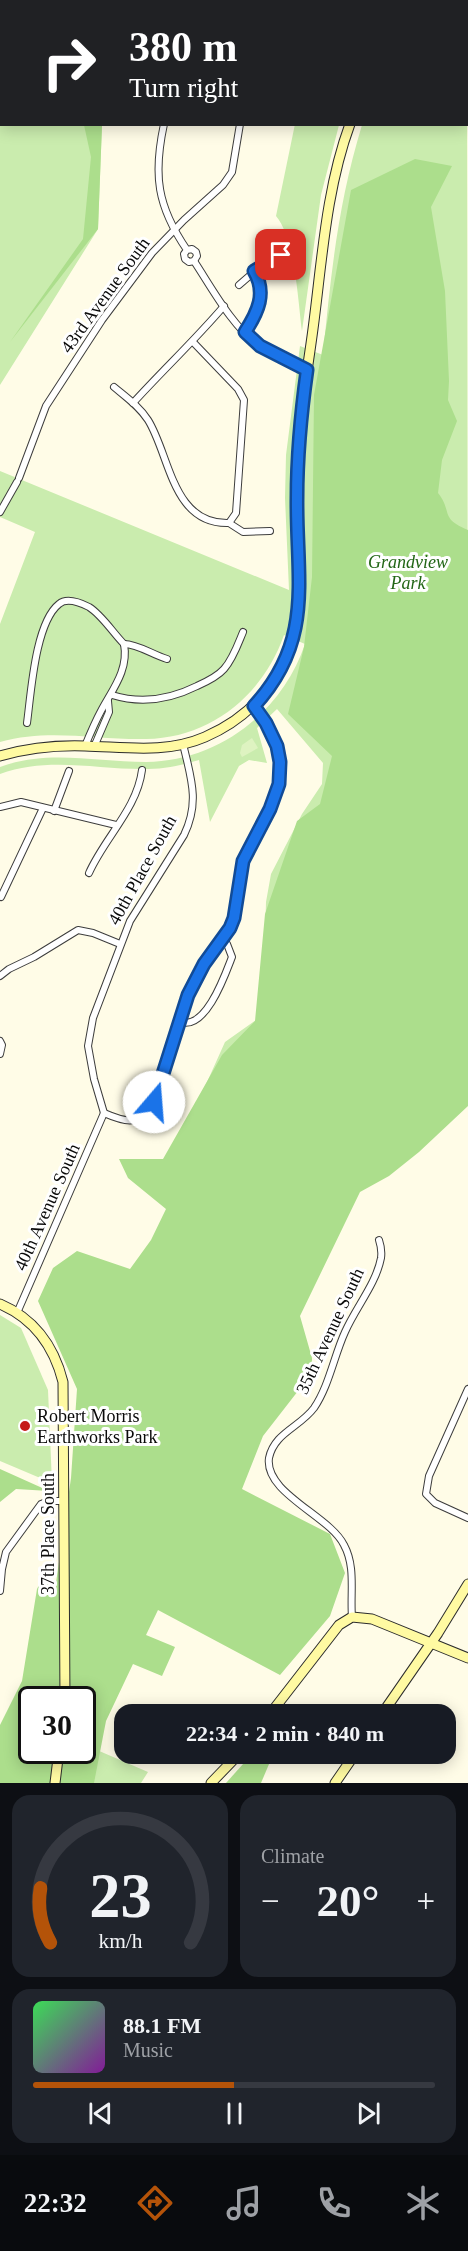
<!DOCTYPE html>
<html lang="en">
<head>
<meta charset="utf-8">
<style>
	body { margin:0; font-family:"Times New Roman",serif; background:#20242c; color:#f1f3f6; height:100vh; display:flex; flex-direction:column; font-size:22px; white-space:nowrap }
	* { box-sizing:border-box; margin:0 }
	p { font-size:20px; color:#9ea1a6 }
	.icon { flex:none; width:33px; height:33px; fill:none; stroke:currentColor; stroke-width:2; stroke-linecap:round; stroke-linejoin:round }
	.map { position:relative; height:1783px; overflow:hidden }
	.details { display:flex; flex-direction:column; gap:12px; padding:12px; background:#0d0f14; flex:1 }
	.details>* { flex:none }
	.hud { position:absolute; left:0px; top:0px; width:468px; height:126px; box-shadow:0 3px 15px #0003; background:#202124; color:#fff; overflow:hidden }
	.speed { position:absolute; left:18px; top:1686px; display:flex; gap:12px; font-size:30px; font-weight:700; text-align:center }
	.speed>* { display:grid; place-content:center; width:78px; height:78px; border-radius:50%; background:#171b24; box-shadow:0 3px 15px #0003; line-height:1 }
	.speed .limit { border:3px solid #111; border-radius:9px; background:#fff; color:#111 }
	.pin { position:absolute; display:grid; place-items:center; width:51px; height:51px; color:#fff; margin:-26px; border-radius:12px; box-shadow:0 3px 9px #0006 }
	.me { position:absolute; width:66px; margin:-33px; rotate:18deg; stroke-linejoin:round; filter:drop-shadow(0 0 4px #0008) }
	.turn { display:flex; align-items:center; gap:21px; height:126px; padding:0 30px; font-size:27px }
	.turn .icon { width:78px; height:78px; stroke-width:2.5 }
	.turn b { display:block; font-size:42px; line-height:51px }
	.big { font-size:45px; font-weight:700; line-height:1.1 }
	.details .card { flex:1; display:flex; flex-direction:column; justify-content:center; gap:9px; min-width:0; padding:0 21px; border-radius:18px; background:#20242c }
	.details .dial { align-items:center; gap:0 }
	.dial svg { height:156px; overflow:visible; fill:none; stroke:#363941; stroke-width:7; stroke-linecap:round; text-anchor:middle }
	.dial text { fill:#f1f3f6; stroke:none }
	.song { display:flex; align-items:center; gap:18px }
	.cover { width:72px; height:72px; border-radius:9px; background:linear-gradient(135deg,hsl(130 70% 55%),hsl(290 70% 35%)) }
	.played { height:6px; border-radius:3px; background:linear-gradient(90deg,#b45309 50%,#363941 50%) }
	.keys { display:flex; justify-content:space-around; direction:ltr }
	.heat { display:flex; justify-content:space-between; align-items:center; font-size:33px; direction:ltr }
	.details .tiles { flex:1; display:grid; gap:12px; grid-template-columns:1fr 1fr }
	.card:last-child { grid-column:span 2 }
	.trip { position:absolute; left:114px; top:1704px; width:342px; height:60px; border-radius:18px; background:#171b24; box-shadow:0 3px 15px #0003; font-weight:700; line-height:60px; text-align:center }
	.tabs { display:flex; height:96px; justify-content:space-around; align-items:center; background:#090b0e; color:#9ea1a6 }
	.tabs .icon { width:42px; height:42px }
	.tabs .current { color:#b45309 }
	.tabs b { font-size:27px; color:#f1f3f6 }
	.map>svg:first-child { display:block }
	.green { fill:#caecae }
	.forest { fill:#acde8c; fill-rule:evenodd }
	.pitch { fill:#def3c1 }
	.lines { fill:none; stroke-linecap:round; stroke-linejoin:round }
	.stream { stroke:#2887d9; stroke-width:2 }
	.street-casing { stroke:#3d3d3d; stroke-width:8 }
	.secondary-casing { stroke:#2c2c2c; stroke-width:11 }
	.street { stroke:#fff; stroke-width:6 }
	.secondary { stroke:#fffaa2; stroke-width:9 }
	.route-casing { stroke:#114b97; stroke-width:15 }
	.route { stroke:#1a73e8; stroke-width:10 }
	.poi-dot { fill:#c51a18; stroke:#fff; stroke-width:2 }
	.labels { text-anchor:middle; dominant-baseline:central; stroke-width:6; stroke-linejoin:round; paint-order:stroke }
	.street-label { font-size:18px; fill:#0a0a0a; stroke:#fff }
	.park-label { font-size:18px; font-style:italic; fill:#226616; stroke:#fff }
	.poi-label { font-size:18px; fill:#0a0a0a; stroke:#fff; text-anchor:start }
</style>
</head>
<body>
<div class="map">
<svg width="468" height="1783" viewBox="0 0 468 1783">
	<rect width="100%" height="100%" fill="#fffce7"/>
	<!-- green -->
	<g class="green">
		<path d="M0,0H134L2,2V124L102,125L98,229L0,385Z"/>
		<path d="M256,0H384L258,2Z"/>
		<path d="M467,67L468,851L172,1160L225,1042L256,1020L264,973L266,902L271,874L302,814L322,784L323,763L277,709L257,728L267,763L249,760L239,766L210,822L199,760C182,765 166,769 148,769C98,770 49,756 0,774V767C48,749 96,762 146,762C219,761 282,712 305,644L284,635C263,695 211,738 146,739C96,740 49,728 0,742V624L35,532L0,517V471L289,590L285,498L286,455L300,346L323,355C331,273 338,204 362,125L466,124Z"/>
		<path d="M295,124L339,125L321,195L302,331C298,301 295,238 276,216Z"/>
		<path d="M0,1315L21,1328L48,1390L52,1483L0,1461Z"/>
		<path d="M83,1744L148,1772L141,1783H64L82,1750Z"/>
	</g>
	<!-- forest -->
	<g class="forest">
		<path d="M84,125H102L98,229L10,342L83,239L91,157Z"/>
		<path d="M415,159L452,166L431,207L445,291L449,381L448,400L457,421L442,460L438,493C453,512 439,518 468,530V1106L419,1152L389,1176L360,1192L300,1316L312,1358V1373L263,1436L242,1489L330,1534L345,1573L330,1616L280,1675L158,1610L146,1635L175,1647L162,1676L133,1664L106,1721L94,1783H0V1725L22,1681L37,1589L46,1572L55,1590L71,1478L77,1389L38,1301L53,1268L77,1251L130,1269L151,1240L166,1209L128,1178L119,1159H163L222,1055L255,1021L265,914L297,821L320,804L332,756L288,714L304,647L312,577L314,395L351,190ZM32,1700H82V1750H32Z"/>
		<path d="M0,1469L49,1491L16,1489L0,1502Z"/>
		<path d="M252,1754H263L272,1757L261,1783H226Z"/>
	</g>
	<!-- pitch -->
	<path class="pitch" d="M252,738L258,748L242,757L240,753L242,745Z"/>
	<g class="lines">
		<!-- stream -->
		<path class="stream" d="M466,106L468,109"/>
		<!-- street casing -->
		<g class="street-casing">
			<g id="street">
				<path d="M193,2V1"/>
				<path d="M164,124C153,175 157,206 187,250L184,254L185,259L189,262L194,261L197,256L196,252L192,249L187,250"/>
				<path d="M194,261C213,290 232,326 260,347C274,357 291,363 307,370"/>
				<path d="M239,285L262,265L281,255"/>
				<path d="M245,332C259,312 266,293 254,271"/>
				<path d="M193,342L238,389L244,400L236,513L229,523L243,532L270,531"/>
				<path d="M114,387C126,397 139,406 148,420C170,455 172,525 229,523"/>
				<path d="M133,403C163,370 195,340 224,306"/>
				<path d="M19,478L46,406L102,320L152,253L184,220L223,185L232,172L240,124"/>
				<path d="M0,512L17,482"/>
				<path d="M124,644C138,644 153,655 167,659"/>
				<path d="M112,695C141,704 169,700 197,686C206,682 217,677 224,669C233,659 238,644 243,632"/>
				<path d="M27,723C31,694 35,623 59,604C67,597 81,603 89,607C102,615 113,633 124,644"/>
				<path d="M85,746C90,734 95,722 101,711C112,690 129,670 124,644"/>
				<path d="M94,747L109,712L108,701"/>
				<path d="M0,807L21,802L116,825"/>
				<path d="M54,811L69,771"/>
				<path d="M89,873C105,837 137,809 142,770"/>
				<path d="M1,897L43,808"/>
				<path d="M0,976L9,969L34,957L78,930L93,933L120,944"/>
				<path d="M181,1022C206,1030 225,975 232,957L227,944L221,939"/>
				<path d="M0,1041L2,1045L0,1054"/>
				<path d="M104,1113C127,1123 139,1126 154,1102L188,995L204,964L230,928L234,918L243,861L270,809L279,784L280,762L277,746L266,723L254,706"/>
				<path d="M104,1113L94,1079L88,1046L93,1018L130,921L184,835C200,802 191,778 183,744"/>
				<path d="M17,1313L104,1113"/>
				<path d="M468,1389L429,1476L426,1494L435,1503L468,1518"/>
				<path d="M0,1591L2,1569L6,1552L41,1504L49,1501H64"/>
				<path d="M352,1617C350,1593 356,1567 344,1545C330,1516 264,1493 269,1458C274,1433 300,1427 314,1408C329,1386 334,1356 345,1332C356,1307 376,1284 381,1258C382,1251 381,1246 379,1240"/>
			</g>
		</g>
		<!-- secondary casing -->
		<g class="secondary-casing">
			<g id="secondary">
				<path d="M395,2L396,0"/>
				<path d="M0,756C28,748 56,745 85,746C126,747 166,754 205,737C249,718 279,684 293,639C302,613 299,586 299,559C298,528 296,498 297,468C298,421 307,375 313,329C322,261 326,189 350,124"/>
				<path d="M0,1304C35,1319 54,1346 63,1382L65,1700"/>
				<path d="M270,1714L339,1625L352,1617L372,1619L468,1658"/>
				<path d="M382,1714L438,1633L468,1584"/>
				<path d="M55,1783L59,1750"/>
				<path d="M211,1783L239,1754"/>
				<path d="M335,1783L355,1754"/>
			</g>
		</g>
		<!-- street -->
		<use href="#street" class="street"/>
		<!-- secondary -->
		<use href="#secondary" class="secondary"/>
	</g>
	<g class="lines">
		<!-- route casing -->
		<g class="route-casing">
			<path id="route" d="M154,1102L188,995L204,964L230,928L234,918L243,861L270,809L279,784L280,762L277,746L266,723L254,706C315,640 296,578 297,498C297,455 301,413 307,370L260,346L245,332C258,312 267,293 254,271L281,255"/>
		</g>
		<!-- route -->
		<use href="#route" class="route"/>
	</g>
	<!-- markers -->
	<circle class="poi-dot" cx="25" cy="1426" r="6"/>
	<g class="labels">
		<!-- street labels -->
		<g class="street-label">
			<text transform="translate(105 295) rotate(-54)">43rd Avenue South</text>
			<text transform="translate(142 870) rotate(-61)">40th Place South</text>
			<text transform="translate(47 1207) rotate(-66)">40th Avenue South</text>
			<text transform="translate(330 1331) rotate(-65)">35th Avenue South</text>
			<text transform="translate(48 1534) rotate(-90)">37th Place South</text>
		</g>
		<!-- park labels -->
		<g class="park-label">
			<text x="408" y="562">Grandview<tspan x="408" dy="21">Park</tspan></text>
		</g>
		<!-- poi labels -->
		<g class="poi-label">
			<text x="37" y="1416">Robert Morris<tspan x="37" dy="21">Earthworks Park</tspan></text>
		</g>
	</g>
</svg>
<div class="speed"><div class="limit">30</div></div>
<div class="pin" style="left:281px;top:255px;background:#d93025"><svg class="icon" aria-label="arrive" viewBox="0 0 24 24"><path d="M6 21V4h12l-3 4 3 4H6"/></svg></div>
<svg class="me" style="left:154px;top:1102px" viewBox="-20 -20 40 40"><circle r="19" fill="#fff"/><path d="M0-13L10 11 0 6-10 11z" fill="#1a73e8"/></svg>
<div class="trip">22:34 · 2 min · 840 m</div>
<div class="hud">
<div class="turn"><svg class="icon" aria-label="right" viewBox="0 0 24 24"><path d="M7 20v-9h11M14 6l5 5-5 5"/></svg><div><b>380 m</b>Turn right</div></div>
</div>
</div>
<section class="details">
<div class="tiles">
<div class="card dial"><svg viewBox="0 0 100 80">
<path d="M14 69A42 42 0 1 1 86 69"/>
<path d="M14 69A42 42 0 0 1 9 41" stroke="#b45309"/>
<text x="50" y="56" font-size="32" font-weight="700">23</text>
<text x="50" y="72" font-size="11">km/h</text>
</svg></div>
<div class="card"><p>Climate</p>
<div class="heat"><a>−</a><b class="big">20°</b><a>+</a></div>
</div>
<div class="card">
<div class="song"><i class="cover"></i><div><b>88.1 FM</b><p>Music</p></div></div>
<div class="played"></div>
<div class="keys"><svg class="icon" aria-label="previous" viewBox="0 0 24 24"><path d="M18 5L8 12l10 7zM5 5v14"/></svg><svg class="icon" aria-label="pause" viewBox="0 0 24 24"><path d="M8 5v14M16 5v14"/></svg><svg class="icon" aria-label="next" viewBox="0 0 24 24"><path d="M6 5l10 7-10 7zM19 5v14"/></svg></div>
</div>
</div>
</section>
<nav class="tabs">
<b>22:32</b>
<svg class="icon current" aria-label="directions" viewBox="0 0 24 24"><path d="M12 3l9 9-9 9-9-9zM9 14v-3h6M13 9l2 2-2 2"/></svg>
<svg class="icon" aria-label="music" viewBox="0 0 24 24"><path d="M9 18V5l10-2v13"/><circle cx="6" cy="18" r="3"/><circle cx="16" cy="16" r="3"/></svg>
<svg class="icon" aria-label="phone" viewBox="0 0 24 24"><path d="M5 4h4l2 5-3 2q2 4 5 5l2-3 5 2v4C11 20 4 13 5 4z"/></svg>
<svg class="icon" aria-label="climate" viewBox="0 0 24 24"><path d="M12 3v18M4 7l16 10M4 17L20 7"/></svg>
</nav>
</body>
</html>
